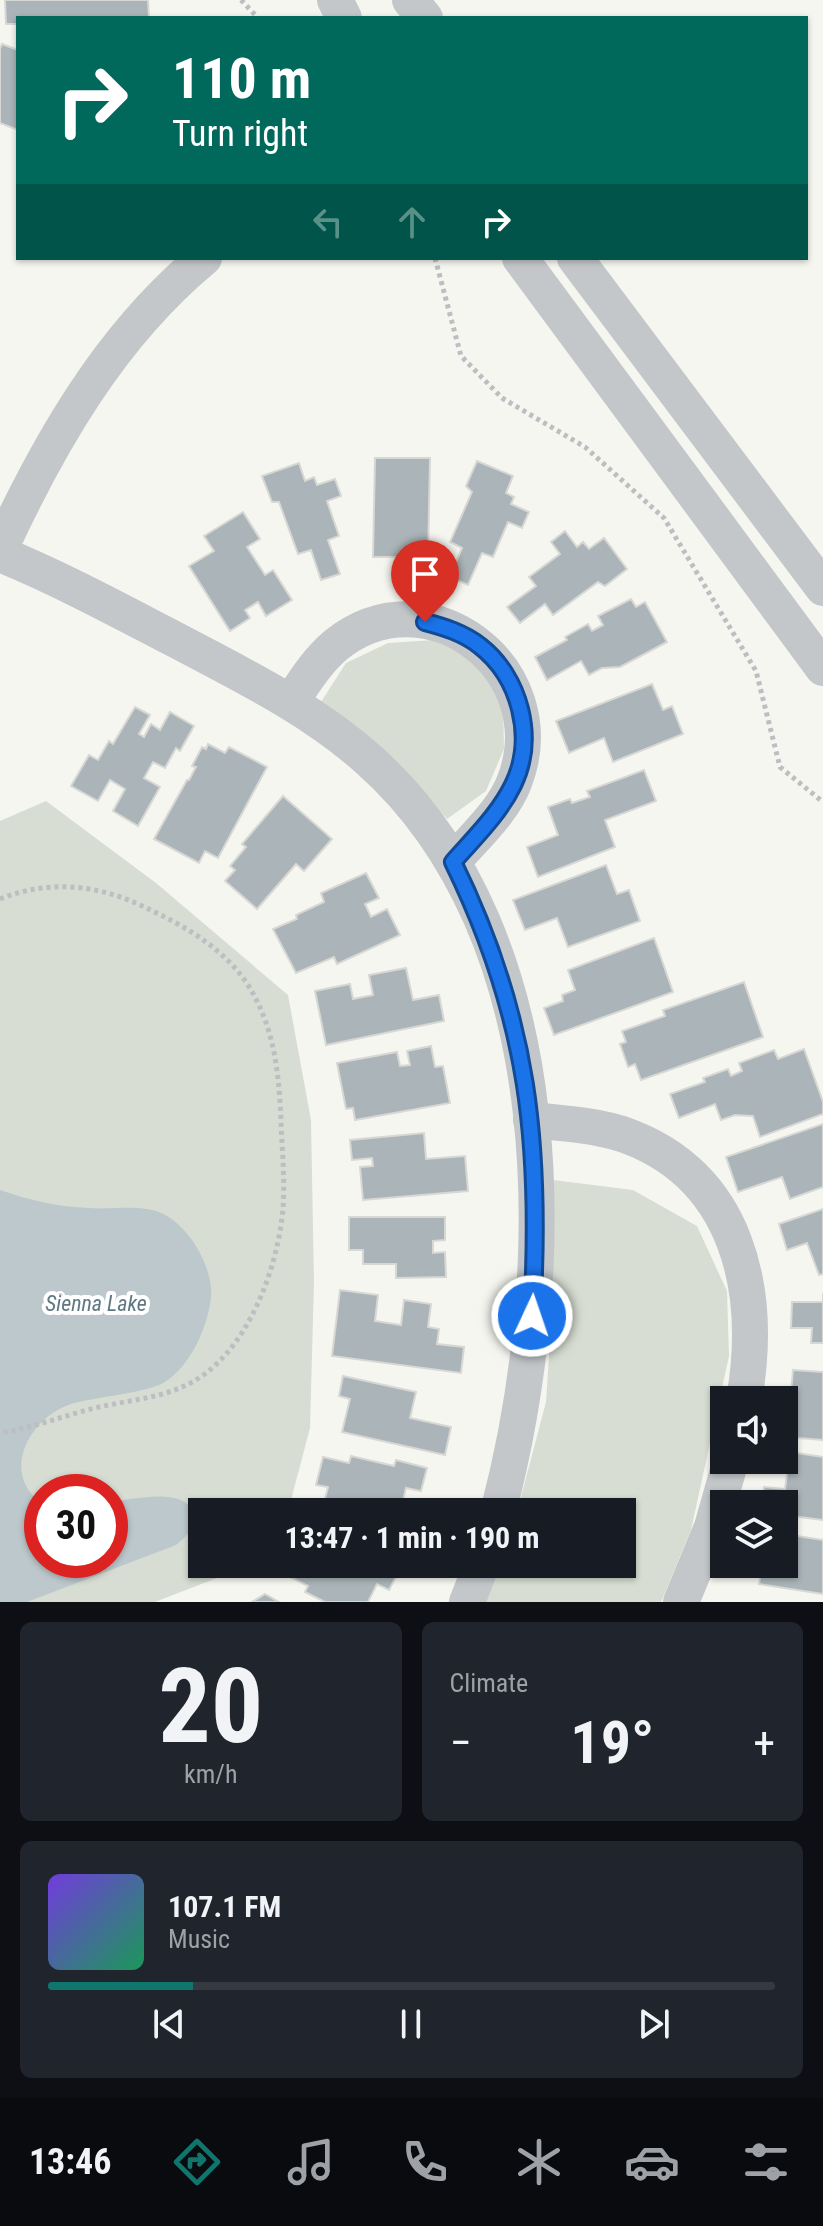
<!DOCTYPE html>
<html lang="en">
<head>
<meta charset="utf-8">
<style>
	body { margin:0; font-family:"Roboto Condensed",sans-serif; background:#20242c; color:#f1f3f6; height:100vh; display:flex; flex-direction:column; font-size:30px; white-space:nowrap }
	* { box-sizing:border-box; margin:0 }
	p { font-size:26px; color:#9ea1a6 }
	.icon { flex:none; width:44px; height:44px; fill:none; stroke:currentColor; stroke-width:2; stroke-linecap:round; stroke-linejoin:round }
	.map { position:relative; height:1602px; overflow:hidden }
	.side { display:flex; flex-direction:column; gap:20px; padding:20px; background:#0d0f14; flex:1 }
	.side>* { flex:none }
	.hud { position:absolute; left:16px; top:16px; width:792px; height:244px; border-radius:0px; box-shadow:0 2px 6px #0004; background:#00695c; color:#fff; overflow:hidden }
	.fabs { position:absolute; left:710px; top:1386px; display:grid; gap:16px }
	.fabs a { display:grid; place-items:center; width:88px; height:88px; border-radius:0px; background:#171b24; box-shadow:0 2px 6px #0004; font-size:40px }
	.speed { position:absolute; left:24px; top:1474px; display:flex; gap:16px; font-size:40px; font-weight:700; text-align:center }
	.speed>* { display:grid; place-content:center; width:104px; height:104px; border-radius:50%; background:#171b24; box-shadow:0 2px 6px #0004; line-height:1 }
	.speed .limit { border:12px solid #d22; background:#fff; color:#111 }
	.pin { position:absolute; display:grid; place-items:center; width:68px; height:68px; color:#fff; margin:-82px -34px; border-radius:50% 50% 50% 0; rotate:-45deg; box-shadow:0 0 8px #0007 }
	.pin .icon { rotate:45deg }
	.me { position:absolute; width:88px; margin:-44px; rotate:3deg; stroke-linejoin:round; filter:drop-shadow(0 0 6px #0008) }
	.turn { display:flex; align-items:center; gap:28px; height:168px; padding:0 24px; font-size:36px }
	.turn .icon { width:104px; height:104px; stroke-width:2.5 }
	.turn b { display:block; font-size:56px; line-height:68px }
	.lanes { display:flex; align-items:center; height:76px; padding:0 24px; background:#0003; justify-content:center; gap:40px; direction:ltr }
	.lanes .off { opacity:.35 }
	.big { font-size:60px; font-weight:700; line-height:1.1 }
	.side .card { flex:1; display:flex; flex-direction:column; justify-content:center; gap:12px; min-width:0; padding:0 28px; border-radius:12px; background:#20242c }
	.side .dial { align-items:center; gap:0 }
	.dial b { font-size:104px; line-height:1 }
	.song { display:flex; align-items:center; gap:24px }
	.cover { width:96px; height:96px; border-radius:12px; background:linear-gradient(135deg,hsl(260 70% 55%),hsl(150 70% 35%)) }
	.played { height:8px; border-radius:4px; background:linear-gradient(90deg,#0f766e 20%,#363941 20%) }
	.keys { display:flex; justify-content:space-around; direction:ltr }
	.heat { display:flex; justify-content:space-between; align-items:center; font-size:44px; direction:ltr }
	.side .tiles { flex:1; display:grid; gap:20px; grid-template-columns:1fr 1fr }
	.card:last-child { grid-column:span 2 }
	.trip { position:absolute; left:188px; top:1498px; width:448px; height:80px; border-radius:0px; background:#171b24; box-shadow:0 2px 6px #0004; font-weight:700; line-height:80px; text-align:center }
	.dock { display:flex; height:128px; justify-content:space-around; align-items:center; background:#090b0e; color:#9ea1a6 }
	.dock .icon { width:56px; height:56px }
	.dock .on { color:#0f766e }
	.dock b { font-size:36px; color:#f1f3f6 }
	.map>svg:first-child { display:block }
	.green { fill:#d7ddd2; fill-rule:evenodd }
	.water { fill:#bcc8cc }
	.building { fill:#abb4b8; stroke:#d7d7d4; stroke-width:2 }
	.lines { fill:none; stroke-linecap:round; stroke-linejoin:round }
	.path { stroke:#bcbfc1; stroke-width:5; stroke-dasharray:4 4; stroke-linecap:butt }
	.minor { stroke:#c3c7ca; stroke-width:36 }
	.route-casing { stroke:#114b97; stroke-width:20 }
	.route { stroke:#1a73e8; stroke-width:14 }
	.labels { text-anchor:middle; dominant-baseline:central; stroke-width:8; stroke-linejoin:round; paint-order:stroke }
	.water-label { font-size:22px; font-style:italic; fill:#5f7881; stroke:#fff }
</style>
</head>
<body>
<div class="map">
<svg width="823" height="1602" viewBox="0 0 823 1602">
	<rect width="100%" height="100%" fill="#f6f6f1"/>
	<!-- green -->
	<g class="green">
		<path d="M434,640L474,660L503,702L504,749L486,791L447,819L406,771L321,702L346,663L388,643Z"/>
		<path d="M46,801L156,883L288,995L311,1120L314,1282L310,1428L291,1500L284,1512H202V1564H253L155,1602H0V821ZM42,1492H110V1560H42Z"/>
		<path d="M553,1180L633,1190L697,1226L727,1291L729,1356L691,1530L661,1602H481L498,1564H622V1512H517L546,1402L553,1296Z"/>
	</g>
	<!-- water -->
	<path class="water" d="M0,1190C29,1200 58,1207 89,1208C111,1210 140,1204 161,1213C189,1225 214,1268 211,1298C207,1328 191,1365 165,1382C148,1393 94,1397 71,1404C28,1418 0,1475 42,1503V1560H110V1502C131,1500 185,1486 193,1513C197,1527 186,1537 176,1545L27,1602H0Z"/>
	<!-- building -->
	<g class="building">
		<path d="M5,0H148L149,18H18V24H6Z"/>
		<path d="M2,44L18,50V130L0,123V49Z"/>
		<path d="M375,458H430L428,557H373Z"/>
		<path d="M477,461L513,476L506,493L514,497L511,504L529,512L522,528L508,522L493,557L482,553L468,585L450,577L462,548L450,542L472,492L466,486Z"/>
		<path d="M299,463L305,481L314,477L317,485L335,479L341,496L327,501L339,536L328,540L340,574L321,580L311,550L298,554L279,502H272L262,476Z"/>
		<path d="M243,512L260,539L247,547L265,575L273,570L292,600L266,616L258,602L245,610L250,618L230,631L189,566L214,551L204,536Z"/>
		<path d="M565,531L577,547L583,542L589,549L604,538L627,569L605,586L598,582L553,615L545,604L520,623L507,607L536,586L529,577L560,554L551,542Z"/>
		<path d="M631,599L636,607L645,602L667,642L620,667L602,668L589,675L581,661L547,680L535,657L567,640L565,637L588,624L592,631L603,625L598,616Z"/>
		<path d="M652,684L663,710L672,706L683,734L613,762L604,738L569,753L556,721Z"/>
		<path d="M135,707L150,715L139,734L144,737L151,724L160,730L170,712L194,726L180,751L176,748L165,768L153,762L144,778L160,787L138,826L113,811L125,789L110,780L98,801L71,786L89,755L98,760L109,741L113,744Z"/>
		<path d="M208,744L225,753L229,747L267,767L218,858L205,851L199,863L154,839L187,780H189L196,767L192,766L202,747L206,749Z"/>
		<path d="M644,770L656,801L605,820L615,847L538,877L527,847L558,835L548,807L570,799L572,803L590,797L587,791Z"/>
		<path d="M283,796L332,839L304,871L296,864L257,909L225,881L235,870L230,866L246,847L242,844Z"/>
		<path d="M606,865L617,894L629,890L640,921L568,947L557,918L525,930L513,900Z"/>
		<path d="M366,873L379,898L365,904L371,917L387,909L400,935L337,964L334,957L296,973L273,929L297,919L296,915L324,902L321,893Z"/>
		<path d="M654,938L673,992L554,1035L544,1008L563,1001L562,995L575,990L568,970Z"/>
		<path d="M406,968L413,1000L439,995L444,1021L326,1045L315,991L350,984L353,999L373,995L369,975Z"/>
		<path d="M744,982L763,1037L641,1080L635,1064L628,1067L620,1044L626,1042L622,1031L665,1016L663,1010Z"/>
		<path d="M431,1046L435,1067L443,1066L450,1103L355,1120L353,1108L346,1109L337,1063L397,1052L400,1066L410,1065L407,1051Z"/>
		<path d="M804,1049L823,1102V1114L760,1137L753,1116L735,1115L721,1120L715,1104L679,1118L670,1094L705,1082L703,1078L728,1069L731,1076L742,1071L739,1063L774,1050L778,1059Z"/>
		<path d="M823,1124V1187L790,1199L782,1177L738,1192L726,1157Z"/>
		<path d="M424,1133L426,1159L465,1156L468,1191L363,1200L360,1167L373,1166L372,1158L352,1160L350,1140Z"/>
		<path d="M823,1209V1274L819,1275L807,1243L787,1250L779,1224Z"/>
		<path d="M349,1217H445V1240L433,1241V1253L445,1252L446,1277L396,1278V1264H363V1250H349Z"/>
		<path d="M340,1290L378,1295L375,1321L401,1325L404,1300L431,1304L428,1327L439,1329L437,1344L464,1347L461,1373L332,1356Z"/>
		<path d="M823,1293V1343H811L812,1328H791L792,1302H823Z"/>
		<path d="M793,1370L823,1372V1440L787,1437Z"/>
		<path d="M343,1376L416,1392L410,1418L451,1427L445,1455L342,1432L350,1399L339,1396Z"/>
		<path d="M790,1452L823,1457V1520L784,1515V1504H762L764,1487L785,1489Z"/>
		<path d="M351,1456L394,1466L396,1460L427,1468L421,1491L406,1488L401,1508L414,1512L322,1511L328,1487L316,1485L323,1457L349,1463Z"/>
		<path d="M784,1534L823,1540V1594L759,1584L762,1564H784Z"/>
		<path d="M289,1564H395L401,1567L389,1590L377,1584L368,1602H325L305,1592L308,1586L284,1574Z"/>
		<path d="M265,1594L279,1602H252Z"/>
	</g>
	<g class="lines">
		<!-- path -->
		<g class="path">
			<path d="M241,0L258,18"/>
			<path d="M435,258L461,356L502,398L585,447L664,518L756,671L780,767L823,802"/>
			<path d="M0,899C47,880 95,884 140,905C181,924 220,945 246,982C274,1024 279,1072 281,1121C282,1153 286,1186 282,1218C275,1273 249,1343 202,1376C167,1400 127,1399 87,1410C58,1418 30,1428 0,1433"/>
		</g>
		<!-- minor -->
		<g class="minor">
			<path d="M335,0L344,18"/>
			<path d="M410,0L425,18"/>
			<path d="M520,258L823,668"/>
			<path d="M575,258L823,588"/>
			<path d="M0,549C50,441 111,335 204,258"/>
			<path d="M0,554C61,579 118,610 176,640C244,676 312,709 369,760C567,936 560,1277 498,1512"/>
			<path d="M291,702C304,682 317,661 336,645C428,571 556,669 515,780C504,811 474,837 453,862"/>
			<path d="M531,1120C561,1123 593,1125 622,1134C739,1174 763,1291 744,1400"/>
			<path d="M467,1602L482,1564"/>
			<path d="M681,1602L712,1527L731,1460"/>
		</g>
	</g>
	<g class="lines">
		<!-- route casing -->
		<g class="route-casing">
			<path id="route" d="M425,622C444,627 464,633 480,646C520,677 536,738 513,785C499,814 474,838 453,862C529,1017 542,1146 532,1316"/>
		</g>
		<!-- route -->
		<use href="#route" class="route"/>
	</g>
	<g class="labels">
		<!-- water labels -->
		<g class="water-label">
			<text x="96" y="1303">Sienna Lake</text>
		</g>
	</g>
</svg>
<div class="fabs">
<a><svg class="icon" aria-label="sound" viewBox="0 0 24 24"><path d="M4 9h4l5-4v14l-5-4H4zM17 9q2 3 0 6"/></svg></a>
<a><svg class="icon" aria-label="layers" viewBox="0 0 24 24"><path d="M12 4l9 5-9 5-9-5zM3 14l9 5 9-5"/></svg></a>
</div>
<div class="speed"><div class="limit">30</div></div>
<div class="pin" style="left:425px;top:622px;background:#d93025"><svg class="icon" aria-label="arrive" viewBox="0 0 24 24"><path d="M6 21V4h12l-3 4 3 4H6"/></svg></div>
<svg class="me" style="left:532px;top:1316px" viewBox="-20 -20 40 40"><circle r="17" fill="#1a73e8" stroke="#fff" stroke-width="3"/><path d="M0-11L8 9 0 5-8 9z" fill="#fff"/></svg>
<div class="trip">13:47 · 1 min · 190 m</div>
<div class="hud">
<div class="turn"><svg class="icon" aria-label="right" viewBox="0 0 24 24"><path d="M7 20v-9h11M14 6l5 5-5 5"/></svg><div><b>110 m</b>Turn right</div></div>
<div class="lanes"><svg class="icon off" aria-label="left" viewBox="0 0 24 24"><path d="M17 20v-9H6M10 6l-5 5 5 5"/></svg><svg class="icon off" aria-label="ahead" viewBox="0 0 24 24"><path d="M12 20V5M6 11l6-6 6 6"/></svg><svg class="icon" aria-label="right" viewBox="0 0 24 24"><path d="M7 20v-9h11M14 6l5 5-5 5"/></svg></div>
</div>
</div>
<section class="side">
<div class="tiles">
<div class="card dial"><b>20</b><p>km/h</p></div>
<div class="card"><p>Climate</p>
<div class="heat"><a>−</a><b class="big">19°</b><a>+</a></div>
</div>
<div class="card">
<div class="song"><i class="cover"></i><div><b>107.1 FM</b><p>Music</p></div></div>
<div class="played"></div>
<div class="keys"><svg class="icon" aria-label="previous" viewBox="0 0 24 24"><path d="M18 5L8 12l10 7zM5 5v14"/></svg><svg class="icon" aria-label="pause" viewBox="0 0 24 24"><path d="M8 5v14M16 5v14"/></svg><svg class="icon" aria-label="next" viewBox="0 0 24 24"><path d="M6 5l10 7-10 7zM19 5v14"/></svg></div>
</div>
</div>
</section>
<nav class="dock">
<b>13:46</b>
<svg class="icon on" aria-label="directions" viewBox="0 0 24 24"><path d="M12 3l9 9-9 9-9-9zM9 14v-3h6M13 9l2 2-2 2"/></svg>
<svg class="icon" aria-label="music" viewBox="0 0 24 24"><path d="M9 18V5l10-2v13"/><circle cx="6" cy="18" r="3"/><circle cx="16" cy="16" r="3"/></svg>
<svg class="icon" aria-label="phone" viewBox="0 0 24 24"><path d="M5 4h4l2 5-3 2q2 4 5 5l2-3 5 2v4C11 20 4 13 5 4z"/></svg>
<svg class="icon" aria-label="climate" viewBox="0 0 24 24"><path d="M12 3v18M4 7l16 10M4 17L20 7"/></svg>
<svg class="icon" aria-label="car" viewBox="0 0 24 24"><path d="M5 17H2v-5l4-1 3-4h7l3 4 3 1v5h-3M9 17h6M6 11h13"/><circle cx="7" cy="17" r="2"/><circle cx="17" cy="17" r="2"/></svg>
<svg class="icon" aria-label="filters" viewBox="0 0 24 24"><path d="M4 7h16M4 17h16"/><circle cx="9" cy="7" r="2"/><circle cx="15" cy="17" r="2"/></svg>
</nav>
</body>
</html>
